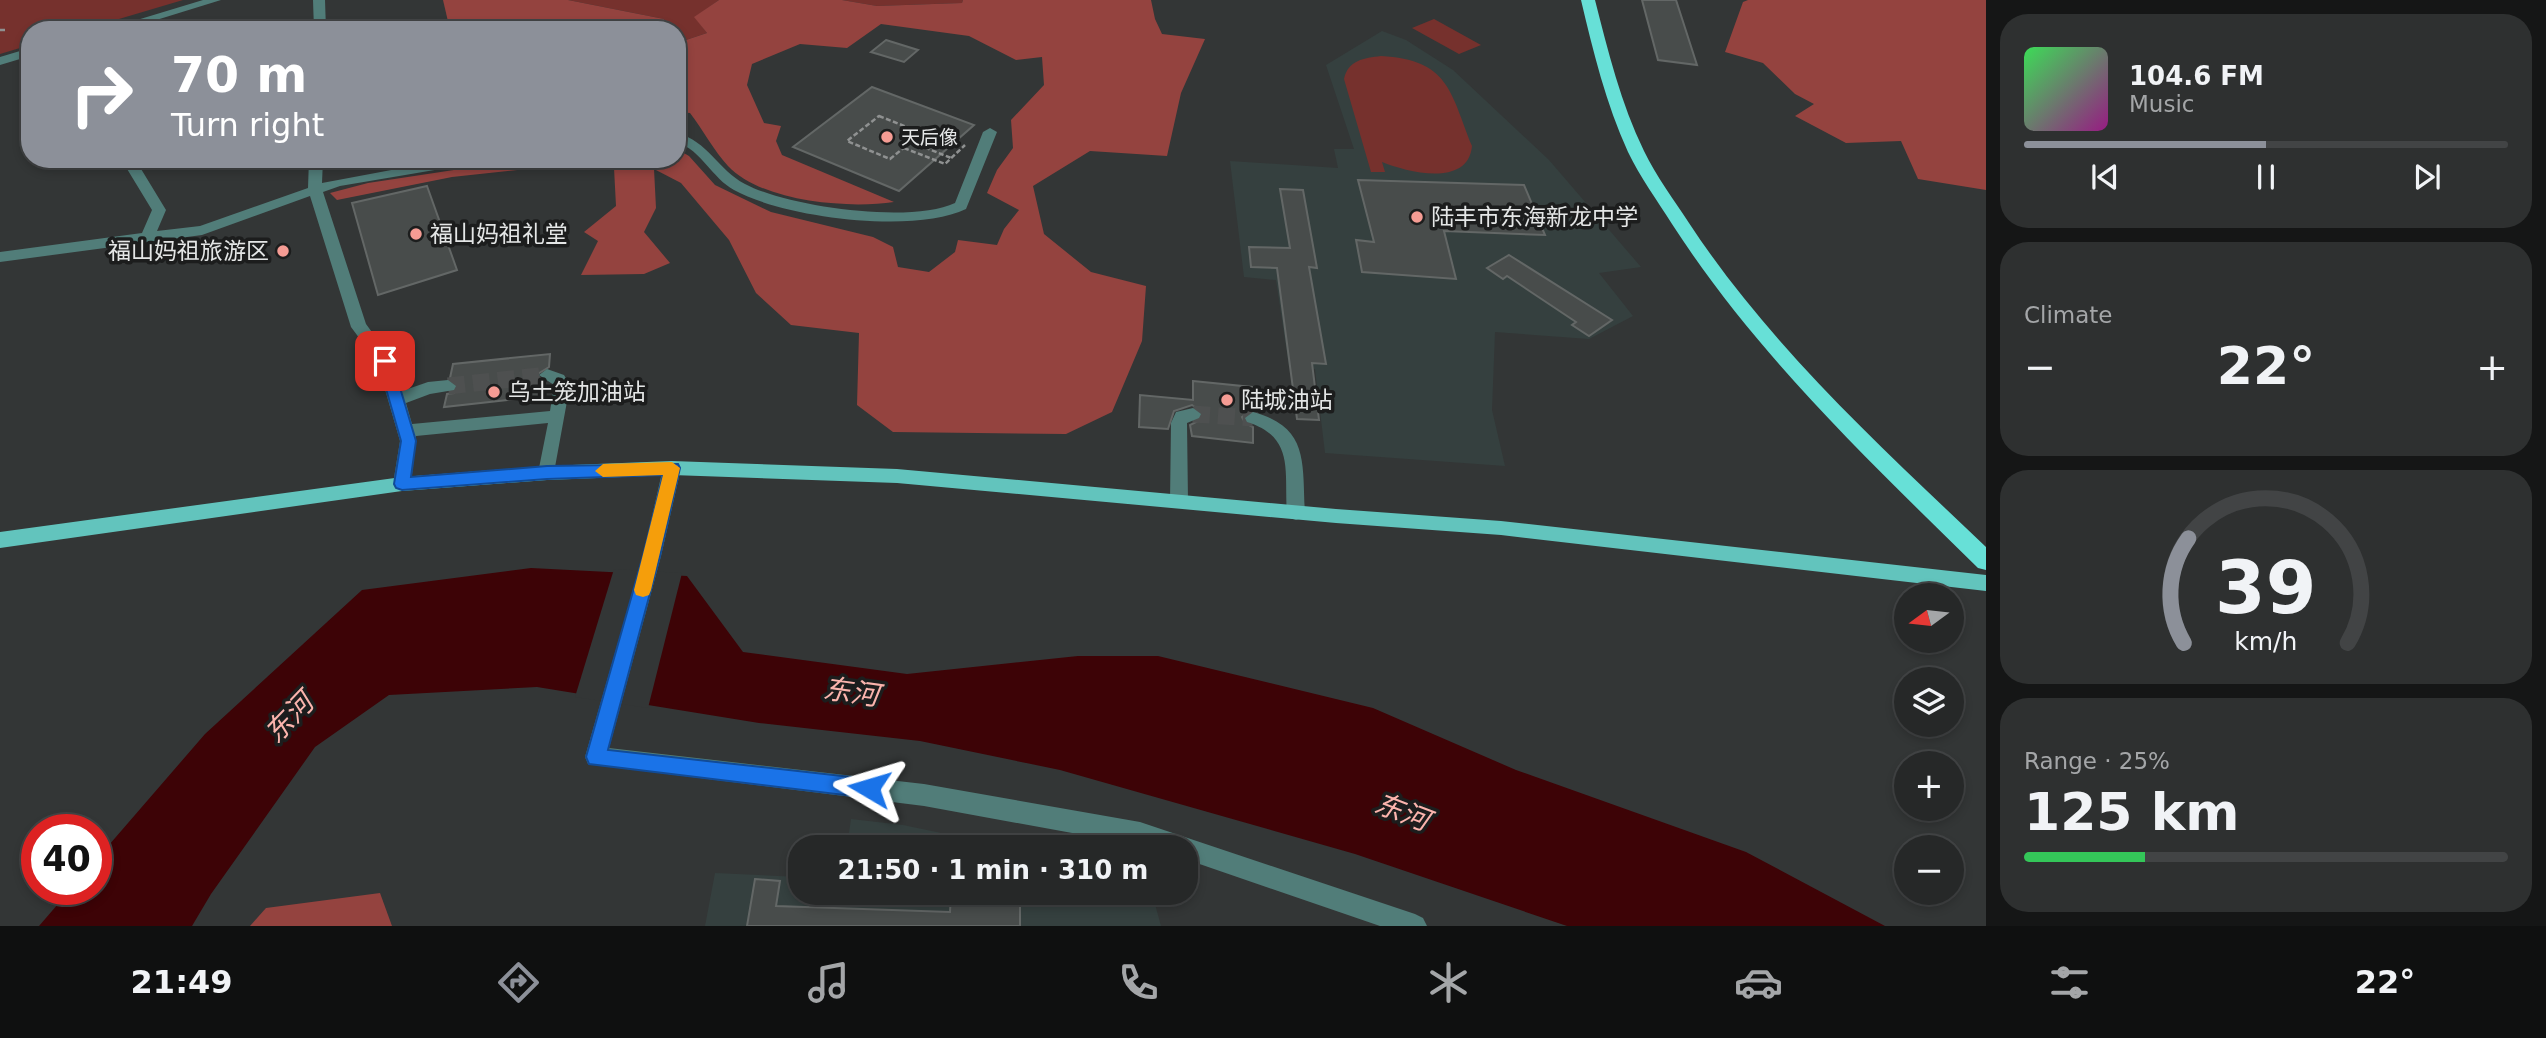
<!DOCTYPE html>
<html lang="en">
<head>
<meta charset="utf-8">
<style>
	body { margin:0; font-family:"DejaVu Sans","Noto Sans SC",sans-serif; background:#2e3030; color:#f1f3f6; height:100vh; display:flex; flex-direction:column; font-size:26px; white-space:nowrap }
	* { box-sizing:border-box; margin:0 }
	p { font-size:23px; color:#a4a6a8 }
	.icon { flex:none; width:38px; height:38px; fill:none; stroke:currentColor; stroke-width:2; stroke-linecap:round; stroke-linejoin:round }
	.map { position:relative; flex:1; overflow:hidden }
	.sheet { display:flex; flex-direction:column; gap:14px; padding:14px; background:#151616; width:560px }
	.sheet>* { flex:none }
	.top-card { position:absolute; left:21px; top:21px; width:665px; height:147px; border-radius:28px; box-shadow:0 4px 10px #0003,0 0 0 2px #424445; background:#8c9099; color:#fff; overflow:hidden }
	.needle { width:46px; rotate:255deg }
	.controls { position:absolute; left:1894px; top:583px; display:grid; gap:14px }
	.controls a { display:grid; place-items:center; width:70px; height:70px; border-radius:50%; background:#262828; box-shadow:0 4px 10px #0003,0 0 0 2px #424445; font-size:35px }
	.speed { position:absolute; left:21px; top:814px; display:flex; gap:14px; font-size:35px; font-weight:700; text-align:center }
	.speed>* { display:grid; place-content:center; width:91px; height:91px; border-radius:50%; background:#262828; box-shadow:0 4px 10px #0003,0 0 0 2px #424445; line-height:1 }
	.speed .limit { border:10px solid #d22; background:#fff; color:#111 }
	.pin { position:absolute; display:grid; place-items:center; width:60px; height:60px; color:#fff; margin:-30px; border-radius:14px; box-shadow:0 4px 10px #0006 }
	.me { position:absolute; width:77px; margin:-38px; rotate:277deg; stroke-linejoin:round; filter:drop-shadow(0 0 5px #0008) }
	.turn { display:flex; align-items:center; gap:24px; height:147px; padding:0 35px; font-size:32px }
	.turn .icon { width:91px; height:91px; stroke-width:2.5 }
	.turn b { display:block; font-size:49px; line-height:60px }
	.big { font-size:52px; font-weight:700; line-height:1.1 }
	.sheet .card { flex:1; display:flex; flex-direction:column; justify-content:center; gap:10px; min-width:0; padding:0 24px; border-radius:28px; background:#2e3030 }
	.sheet .dial { align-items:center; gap:0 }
	.dial svg { height:182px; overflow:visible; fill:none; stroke:#424445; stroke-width:7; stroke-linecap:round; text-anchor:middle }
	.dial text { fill:#f1f3f6; stroke:none }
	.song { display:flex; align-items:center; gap:21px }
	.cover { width:84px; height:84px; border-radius:10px; background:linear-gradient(135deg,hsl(130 70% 55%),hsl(310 70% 35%)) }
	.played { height:7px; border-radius:4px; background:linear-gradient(90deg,#8c9099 50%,#424445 50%) }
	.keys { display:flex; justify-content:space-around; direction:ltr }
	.heat { display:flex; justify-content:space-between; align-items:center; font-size:38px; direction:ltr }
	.charge { height:10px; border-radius:5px; background:linear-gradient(90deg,#34c759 25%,#424445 0) }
	.trip { position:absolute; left:788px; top:835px; width:410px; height:70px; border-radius:28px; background:#262828; box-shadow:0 4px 10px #0003,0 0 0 2px #424445; font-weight:700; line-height:70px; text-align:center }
	.menu { display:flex; height:112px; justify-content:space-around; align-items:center; background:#0f1010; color:#a4a6a8 }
	.menu .icon { width:49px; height:49px }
	.menu .selected { color:#8c9099 }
	.menu b { font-size:32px; color:#f1f3f6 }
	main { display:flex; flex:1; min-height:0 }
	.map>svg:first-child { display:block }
	.built { fill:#35403f }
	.green { fill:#76312d }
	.forest { fill:#94433f }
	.water { fill:#3d0306 }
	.pier { fill:#333636 }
	.building { fill:#484c4b; stroke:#636766; stroke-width:2 }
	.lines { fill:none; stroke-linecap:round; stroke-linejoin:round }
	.minor-tunnel { stroke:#4e5050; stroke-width:17; stroke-dasharray:17 8; stroke-linecap:butt }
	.path { stroke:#8f9191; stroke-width:2.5; stroke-dasharray:5 2.5; stroke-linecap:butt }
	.minor { fill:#517d79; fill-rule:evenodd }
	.major { fill:#62c4bd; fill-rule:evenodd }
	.highway { fill:#67e0d7; fill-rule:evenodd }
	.route { fill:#1a73e8; stroke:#114b97; stroke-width:2 }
	.slow { fill:#f59e0b }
	.poi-dot { fill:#f59c94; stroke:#1c1d1d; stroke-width:2.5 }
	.labels { text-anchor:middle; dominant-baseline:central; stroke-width:7; stroke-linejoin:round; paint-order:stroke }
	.far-poi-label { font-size:19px; fill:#e4e6e6; stroke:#1c1d1d; text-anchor:start }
	.poi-label { font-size:23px; fill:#e4e6e6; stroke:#1c1d1d; text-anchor:start }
	.near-water-label { font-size:28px; font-style:italic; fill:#fbb4ad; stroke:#1c1d1d }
</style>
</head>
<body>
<main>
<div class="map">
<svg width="1986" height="926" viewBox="0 0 1986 926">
	<rect width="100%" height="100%" fill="#333636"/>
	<!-- built -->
	<g class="built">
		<path d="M1382,31L1406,40L1453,70L1549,160L1641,267L1599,273L1633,316L1589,339L1495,332L1492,410L1505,466L1325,453L1315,369L1289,367L1276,280L1244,277L1230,161L1338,168L1334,149H1354L1326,65Z"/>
		<path d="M851,819L903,825L1008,847H847Z"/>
		<path d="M715,873L800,877V892L1152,893L1161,926H705Z"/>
	</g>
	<!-- green -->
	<g class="green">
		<path d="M0,0H183L82,30H30V45L0,54Z"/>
		<path d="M568,0H719L695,17L707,33L677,43V30H664V19Z"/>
		<path d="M842,0H963L962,3L877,6Z"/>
		<path d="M1434,19L1481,45L1459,54L1412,28Z"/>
		<path d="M1381,56C1449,60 1450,91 1472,146C1468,188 1407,172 1382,162L1385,172H1371L1344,79C1348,60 1364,58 1381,56Z"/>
	</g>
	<!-- forest -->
	<g class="forest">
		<path d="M443,0H568L664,19V30H450Z"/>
		<path d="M719,0H842L877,6L962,3L963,0H1151L1155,19L1162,34L1205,39L1181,93L1167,156L1090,151L1033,186L1044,234L1091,272L1146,286L1142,341L1112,412L1066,434L893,432L857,405L859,333L791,325L756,293L729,240L681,183L654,169L656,208L644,232L670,263L644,274L581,275L598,241L584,232L616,206L614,168L582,163L452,177L337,200L330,193L368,183L526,159H677V149L689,156L715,185L771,212L873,237L893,247L898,267L929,272L955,252L958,240L997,245L1004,229L1019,210L987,193L997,170L1013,148L1011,120L1044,85L1042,57L1016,60L969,36L881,24L847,48L800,44L752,64L747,85L764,123L781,126L776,141L782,155L894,202C848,209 762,202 728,166C714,151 703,130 690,113L677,112V43L707,33L694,17Z"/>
		<path d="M1748,0H1986V190L1918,179L1901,141L1846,143L1795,116L1814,104L1795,94L1763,63L1725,52L1743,2Z"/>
		<path d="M380,893L392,926H250L266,908Z"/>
	</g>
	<!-- water -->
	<path class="water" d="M531,568L687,576L743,652L907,674L1078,656H1158L1373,708L1516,770L1746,852L1885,926H1567L1355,854L1060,770L920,741L759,723L537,687L389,695L315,747L211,894L192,926H39L71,889H96V860L205,734L362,590Z"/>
	<!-- pier -->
	<path class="pier" d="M614,569L682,573L648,708L575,697Z"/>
	<!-- building -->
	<g class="building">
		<path d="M1642,0H1676L1697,65L1658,60Z"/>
		<path d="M886,40L918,50L904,62L871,52Z"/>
		<path d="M872,87L974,125L899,191L793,147Z"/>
		<path d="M1358,180L1524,185L1545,235L1444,231L1456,279L1362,272L1356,240L1374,242Z"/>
		<path d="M427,186L457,270L378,295L352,203Z"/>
		<path d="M1280,189L1303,190L1317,268L1309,267L1326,364L1312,363L1319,420L1297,419L1277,268L1251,267L1249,247L1290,248Z"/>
		<path d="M1509,255L1612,320L1589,336L1572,325L1576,322L1507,276L1503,279L1487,268Z"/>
		<path d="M550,354L549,367L536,375L546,383L544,396L444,407L447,394L454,393L458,387L450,378L453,364Z"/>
		<path d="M1193,381L1252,387V410L1242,417L1245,423L1253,427V443L1192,436L1190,425L1200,420L1204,413L1192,405L1174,411L1168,429L1139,427L1140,395L1193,400Z"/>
		<path d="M755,879L780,881L776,906L950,912L951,892H1020V926H747Z"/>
	</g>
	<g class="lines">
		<!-- minor-tunnel -->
		<g class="minor-tunnel">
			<path d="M448,386L547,375"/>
			<path d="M1193,414L1253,418"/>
		</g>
		<!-- path -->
		<g class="path">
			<path d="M0,30H6"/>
			<path d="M879,116L922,133L890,159L847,141Z"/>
			<path d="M911,142L951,158"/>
			<path d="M904,148L945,164L965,145"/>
		</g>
		<!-- minor -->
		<g class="minor">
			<path d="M203,0H221L124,30H104Z"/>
			<path d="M313,0H325L326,30H314Z"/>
			<path d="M30,48V56L0,65V57Z"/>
			<path d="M990,128L997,132L966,209C915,234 784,218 734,190C712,178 702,151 677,142V133C708,141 718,170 745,184C788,207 911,224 955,203L983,132Z"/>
			<path d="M121,159H135L166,210L157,231L200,226L308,188L309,159H323L322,183L450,159H483L476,163L340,186L323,192L366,324L393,361L402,391L428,382L448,380L456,386L454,390L430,394L406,403L412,424L550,411L554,385L539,375L547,369L564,375L570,385L553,478H541L538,473L548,423L416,436L411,484L408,489H396L393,484L400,441L377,362L351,327L310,196L202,235L0,262V252L142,233L152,210Z"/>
			<path d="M1193,408L1201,414L1199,418L1187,423L1188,502L1185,507H1173L1170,502L1171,423L1176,412Z"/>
			<path d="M1253,412C1310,427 1302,464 1305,513L1302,518L1296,520L1290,518L1287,513C1284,471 1295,437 1247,422L1245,418Z"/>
			<path d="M672,461L678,463L681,468L661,556L609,748L924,784L1140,822L1415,914L1423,918L1427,926H1380L1185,859V847H1149L924,806L588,764L585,757L643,556L663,468L666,463Z"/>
		</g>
		<!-- major -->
		<path class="major" d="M672,461L897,469L1336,509L1501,521L1986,575V591L1501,535L1336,523L897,483L672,475L547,480L402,491L0,548V532L402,477L547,466Z"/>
		<!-- highway -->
		<path class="highway" d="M1581,0H1595C1608,51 1621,104 1644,151C1656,176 1674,200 1689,223C1770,346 1880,446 1986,547V570L1978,568C1868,460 1756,354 1672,224C1657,200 1640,177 1628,152C1606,104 1593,51 1581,0Z"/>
	</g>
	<!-- route -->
	<path class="route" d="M385,356L392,361L416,441L411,477L547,466L678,464L680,468L660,556L608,750L869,779L876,782L879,788L876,795L869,798L589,764L586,757L643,556L663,475L547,479L402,490L396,488L394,484L401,441L378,361Z"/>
	<!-- slow -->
	<path class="slow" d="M672,462L680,468L651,590L649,595L643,597L636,595L634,590L663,475L603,477L595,471L603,464Z"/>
	<!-- markers -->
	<g class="poi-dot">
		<circle cx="887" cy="137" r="7"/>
		<circle cx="1417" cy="217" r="7"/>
		<circle cx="416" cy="234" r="7"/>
		<circle cx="283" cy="251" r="7"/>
		<circle cx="494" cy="392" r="7"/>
		<circle cx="1227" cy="400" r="7"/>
	</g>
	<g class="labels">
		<!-- far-poi labels -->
		<g class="far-poi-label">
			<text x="901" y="137">天后像</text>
		</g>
		<!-- poi labels -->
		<g class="poi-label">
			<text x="1431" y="217">陆丰市东海新龙中学</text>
			<text x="430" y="234">福山妈祖礼堂</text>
			<text x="269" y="251" text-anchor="end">福山妈祖旅游区</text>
			<text x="508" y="392">乌土笼加油站</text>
			<text x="1241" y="400">陆城油站</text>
		</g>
		<!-- near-water labels -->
		<g class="near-water-label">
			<text transform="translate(851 692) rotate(8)">东河</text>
			<text transform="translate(289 718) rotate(-46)">东河</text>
			<text transform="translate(1402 812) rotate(21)">东河</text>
		</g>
	</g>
</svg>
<div class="controls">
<a><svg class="needle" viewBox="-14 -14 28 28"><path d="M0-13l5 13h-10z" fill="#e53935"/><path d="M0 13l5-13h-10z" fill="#a4a6a8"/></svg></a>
<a><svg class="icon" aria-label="layers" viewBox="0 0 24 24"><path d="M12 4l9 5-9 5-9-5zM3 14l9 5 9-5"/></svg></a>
<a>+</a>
<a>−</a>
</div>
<div class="speed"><div class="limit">40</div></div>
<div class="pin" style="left:385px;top:361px;background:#d93025"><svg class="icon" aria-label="arrive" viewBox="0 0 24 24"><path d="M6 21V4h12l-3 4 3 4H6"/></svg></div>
<svg class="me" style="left:869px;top:788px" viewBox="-20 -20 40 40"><path d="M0-17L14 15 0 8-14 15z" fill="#1a73e8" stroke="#fff" stroke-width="4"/></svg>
<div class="trip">21:50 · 1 min · 310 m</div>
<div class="top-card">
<div class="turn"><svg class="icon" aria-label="right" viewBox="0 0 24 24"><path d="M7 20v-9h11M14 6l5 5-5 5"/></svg><div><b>70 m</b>Turn right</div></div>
</div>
</div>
<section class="sheet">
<div class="card">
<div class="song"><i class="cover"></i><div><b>104.6 FM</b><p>Music</p></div></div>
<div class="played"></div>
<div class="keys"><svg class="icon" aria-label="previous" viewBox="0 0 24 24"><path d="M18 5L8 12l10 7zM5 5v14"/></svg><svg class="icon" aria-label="pause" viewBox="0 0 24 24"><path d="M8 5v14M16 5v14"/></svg><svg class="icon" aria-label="next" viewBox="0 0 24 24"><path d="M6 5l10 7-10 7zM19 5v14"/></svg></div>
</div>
<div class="card"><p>Climate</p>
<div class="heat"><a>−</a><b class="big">22°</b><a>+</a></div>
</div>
<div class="card dial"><svg viewBox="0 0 100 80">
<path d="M14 69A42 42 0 1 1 86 69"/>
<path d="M14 69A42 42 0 0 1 16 23" stroke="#8c9099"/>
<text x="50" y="56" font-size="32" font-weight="700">39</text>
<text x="50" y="72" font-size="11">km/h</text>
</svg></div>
<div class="card"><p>Range · 25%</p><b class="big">125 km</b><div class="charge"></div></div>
</section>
</main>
<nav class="menu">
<b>21:49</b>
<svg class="icon selected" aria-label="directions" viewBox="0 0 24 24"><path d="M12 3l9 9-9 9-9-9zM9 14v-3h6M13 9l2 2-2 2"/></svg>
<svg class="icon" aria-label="music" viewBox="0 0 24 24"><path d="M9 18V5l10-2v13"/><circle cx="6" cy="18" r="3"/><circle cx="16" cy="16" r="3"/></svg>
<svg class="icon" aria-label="phone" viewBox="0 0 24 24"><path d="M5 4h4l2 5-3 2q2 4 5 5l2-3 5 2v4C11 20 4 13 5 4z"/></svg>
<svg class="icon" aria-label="climate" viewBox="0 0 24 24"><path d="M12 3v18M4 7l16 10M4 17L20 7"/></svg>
<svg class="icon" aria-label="car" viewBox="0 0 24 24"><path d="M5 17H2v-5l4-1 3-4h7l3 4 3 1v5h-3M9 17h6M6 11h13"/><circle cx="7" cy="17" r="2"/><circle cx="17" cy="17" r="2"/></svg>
<svg class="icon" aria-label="filters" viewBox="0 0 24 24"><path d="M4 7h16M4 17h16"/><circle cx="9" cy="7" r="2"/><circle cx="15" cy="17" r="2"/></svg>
<b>22°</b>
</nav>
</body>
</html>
